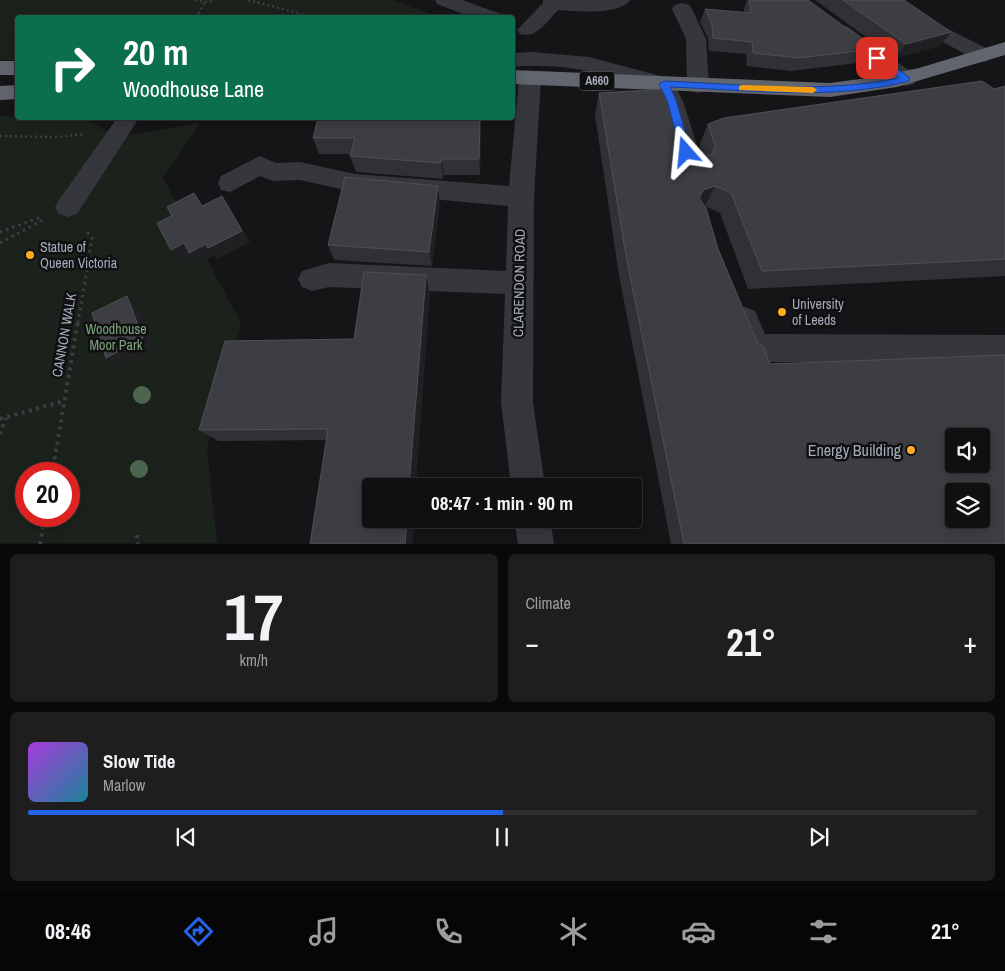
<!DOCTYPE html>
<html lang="en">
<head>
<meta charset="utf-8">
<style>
	body { margin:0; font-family:"Archivo Narrow",sans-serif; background:#1e1e1f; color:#f1f3f6; height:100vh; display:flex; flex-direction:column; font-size:19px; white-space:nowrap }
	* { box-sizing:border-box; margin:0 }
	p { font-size:16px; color:#9c9d9f }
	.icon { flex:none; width:28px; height:28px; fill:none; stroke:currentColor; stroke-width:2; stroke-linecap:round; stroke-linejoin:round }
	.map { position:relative; height:544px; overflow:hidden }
	.drawer { display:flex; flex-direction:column; gap:10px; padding:10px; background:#090909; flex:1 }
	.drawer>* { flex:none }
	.guide { position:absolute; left:15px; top:15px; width:500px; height:105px; border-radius:5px; box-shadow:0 2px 12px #0003,0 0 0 1px #303031; background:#0b6e4f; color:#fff; overflow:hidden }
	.fabs { position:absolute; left:945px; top:428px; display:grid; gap:10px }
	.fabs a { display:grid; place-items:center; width:45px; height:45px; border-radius:5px; background:#101011; box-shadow:0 2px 12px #0003,0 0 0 1px #303031; font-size:25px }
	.speed { position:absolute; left:15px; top:462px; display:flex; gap:10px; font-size:25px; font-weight:700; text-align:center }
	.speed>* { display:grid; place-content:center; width:65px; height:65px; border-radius:50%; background:#101011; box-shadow:0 2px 12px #0003,0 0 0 1px #303031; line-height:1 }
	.speed .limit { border:8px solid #d22; background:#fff; color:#111 }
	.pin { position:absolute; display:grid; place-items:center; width:42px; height:42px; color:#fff; margin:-21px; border-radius:10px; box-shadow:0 2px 8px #0006 }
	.me { position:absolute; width:55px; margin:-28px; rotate:342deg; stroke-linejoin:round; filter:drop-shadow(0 0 4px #0008) }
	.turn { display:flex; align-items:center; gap:18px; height:105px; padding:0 25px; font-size:22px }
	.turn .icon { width:65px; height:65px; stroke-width:2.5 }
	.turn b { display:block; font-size:35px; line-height:42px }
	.big { font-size:38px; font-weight:700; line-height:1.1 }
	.drawer .widget { flex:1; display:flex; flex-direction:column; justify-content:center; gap:8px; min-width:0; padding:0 18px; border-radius:8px; background:#1e1e1f }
	.drawer .dial { align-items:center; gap:0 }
	.dial b { font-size:65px; line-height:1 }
	.song { display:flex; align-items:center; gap:15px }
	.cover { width:60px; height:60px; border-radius:8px; background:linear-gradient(135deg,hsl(280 70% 55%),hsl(190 70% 35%)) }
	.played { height:5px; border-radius:2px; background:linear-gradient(90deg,#2563eb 50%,#303031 50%) }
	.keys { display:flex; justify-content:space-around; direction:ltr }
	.heat { display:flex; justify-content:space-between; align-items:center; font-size:28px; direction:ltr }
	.drawer .tiles { flex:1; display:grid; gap:10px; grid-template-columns:1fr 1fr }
	.widget:last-child { grid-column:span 2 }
	.trip { position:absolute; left:362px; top:478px; width:280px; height:50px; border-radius:5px; background:#101011; box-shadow:0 2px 12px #0003,0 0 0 1px #303031; font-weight:700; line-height:50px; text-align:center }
	.tab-bar { display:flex; height:80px; justify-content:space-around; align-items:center; background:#060607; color:#9c9d9f }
	.tab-bar .icon { width:35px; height:35px }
	.tab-bar .current { color:#2563eb }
	.tab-bar b { font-size:22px; color:#f1f3f6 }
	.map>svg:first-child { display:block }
	.green { fill:#1a221b; fill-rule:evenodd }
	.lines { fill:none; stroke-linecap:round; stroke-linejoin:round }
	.path-far2 { stroke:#3b3e43; stroke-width:2.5; stroke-dasharray:2 3; stroke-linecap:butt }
	.path-far1 { stroke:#3b3e43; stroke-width:3; stroke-dasharray:2.5 4; stroke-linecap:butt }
	.path { stroke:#3b3e43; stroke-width:4; stroke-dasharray:3 4.5; stroke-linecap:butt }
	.minor { fill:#35373c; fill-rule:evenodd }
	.highway { fill:#61656e; fill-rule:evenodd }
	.tree { fill:#4d644e }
	.wall { fill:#313135 }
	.shaded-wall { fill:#202023 }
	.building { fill:#3d3e43; stroke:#4e5055; fill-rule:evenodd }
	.route { fill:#2563eb; stroke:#184099 }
	.slow { fill:#f59e0b }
	.poi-dot { fill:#ffab25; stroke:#101012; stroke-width:2 }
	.labels { text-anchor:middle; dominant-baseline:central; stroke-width:5; stroke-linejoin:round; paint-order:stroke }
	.shield { fill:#101012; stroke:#787d86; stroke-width:1 }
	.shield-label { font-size:12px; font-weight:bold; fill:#a5acb8 }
	.poi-label { font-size:14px; fill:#a5acb8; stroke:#101012; text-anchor:start }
	.street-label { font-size:14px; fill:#a5acb8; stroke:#101012 }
	.park-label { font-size:14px; fill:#7ba57b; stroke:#101012 }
	.near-poi-label { font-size:16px; fill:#a5acb8; stroke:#101012; text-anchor:end }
</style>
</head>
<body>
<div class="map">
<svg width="1005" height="544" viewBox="0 0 1005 544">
	<rect width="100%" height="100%" fill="#151517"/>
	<!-- green -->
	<g class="green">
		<path d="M0,0H391L441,17L18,18L17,60H0Z"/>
		<path d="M0,116L84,118L117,137L200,123L163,178L241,323L207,448L217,543H0ZM26,474H69V516H26Z"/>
	</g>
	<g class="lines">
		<!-- path-far2 -->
		<g class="path-far2">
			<path d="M195,0L205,2L215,0"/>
			<path d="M248,0L318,18"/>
			<path d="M196,18L205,2"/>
			<path d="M0,136L57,137L84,134"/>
		</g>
		<!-- path-far1 -->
		<g class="path-far1">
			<path d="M0,232L41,217"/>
			<path d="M0,243L43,220"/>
			<path d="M78,323L92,238L85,229"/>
		</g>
		<!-- path -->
		<g class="path">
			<path d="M0,419L64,401"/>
			<path d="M0,434L6,418"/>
			<path d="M52,474L78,321"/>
			<path d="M137,535L138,544"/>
			<path d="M40,544L45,516"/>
		</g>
		<!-- minor -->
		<g class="minor">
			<path d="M435,0H462L501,14L503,18H474L437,4Z"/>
			<path d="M543,0H630C619,16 575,11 558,10C547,21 537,39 520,34L517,30L543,3Z"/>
			<path d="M879,0H901L944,27L990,50L993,55L990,60L983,62L976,60L930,35Z"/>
			<path d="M682,3L689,5L692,9L706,39L709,86L706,91L698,93L690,91L687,86L686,39L672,9L675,5Z"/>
			<path d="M841,25L848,27L914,74L917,79L914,84L906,86L898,84L834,35L831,31L834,27Z"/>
			<path d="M532,52L589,57L672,79L684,104L704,168L701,174L683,179L674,176L671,170L674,164L678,162L655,89C608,74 563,62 512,67V53Z"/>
			<path d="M530,72L538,74L541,79L534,197L533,402L545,486H511L501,402L505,294L329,287L312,291L302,287L298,279L302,271L329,263L506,271L508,206L355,192L300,180L273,181L260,176L230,192L221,190L218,183L221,176L260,156L276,163L300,162L355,174L509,186L519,79L522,74Z"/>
			<path d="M117,118H139L77,214L68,217L59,214L55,207L59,200Z"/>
			<path d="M745,307L755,311L765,334L1005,335V363L756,362L745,358L730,320L735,311Z"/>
			<path d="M514,519H550L554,544H518Z"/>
		</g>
		<!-- highway -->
		<g class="highway">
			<path d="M1005,42V55L897,87L830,97L512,84V70L830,83L875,77L919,68Z"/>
			<rect x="0" y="61" width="18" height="14"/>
			<path d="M18,85V99L0,100V86Z"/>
		</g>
	</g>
	<!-- trees -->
	<g class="tree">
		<circle cx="142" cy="395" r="9"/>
		<circle cx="139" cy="469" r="9"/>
	</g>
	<!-- wall -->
	<g class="wall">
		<path d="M747,0H808L875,49L866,62L791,71L747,66L746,54L709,51L708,38L700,22L705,9L744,13V8Z"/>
		<path d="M815,0H904L951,32L940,46L895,58Z"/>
		<path d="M1005,86V276L748,289L720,213L705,206L718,249L758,344L770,364L1005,544H671L619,275L595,115L599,93L679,153L682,157L692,160L703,157L699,146L708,124L994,89Z"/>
		<path d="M318,118H481L480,175H444L443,179L356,172L350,156L351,154H319L313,138Z"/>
		<path d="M440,202L432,266L334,260L328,245Z"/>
		<path d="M430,293L371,519H414L412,544H310L327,440L218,441L199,430L354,339Z"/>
	</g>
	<!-- shaded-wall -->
	<g class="shaded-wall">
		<path d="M951,32L940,46L895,58L906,44Z"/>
		<path d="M480,118H481L480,175L479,159Z"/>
		<path d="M684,140L676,161L677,150Z"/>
		<path d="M442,159L444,175L443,179L441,163Z"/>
		<path d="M438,186L440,202L432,266L429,252Z"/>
		<path d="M715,186L705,206L689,218L703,190Z"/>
		<path d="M222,196L230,208L250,242L217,259L214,255L199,264L191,255L181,261L171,250Z"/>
		<path d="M426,275L430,293L416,486H409Z"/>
		<path d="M127,296L138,306L154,347L119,366L106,358Z"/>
		<path d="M407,519H414L412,544H405Z"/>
	</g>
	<!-- building -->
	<g class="building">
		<path d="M749,0H808L875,49L798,58L753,53L752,42L713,38L712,25L705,9L751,13Z"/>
		<path d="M843,0H904L951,32L906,44Z"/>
		<path d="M982,81L994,89L1005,86V259L762,271L731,193L715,186L703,190L699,198L706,208L718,249L758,344L763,346L770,364L1005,355V544H684L626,256L599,93L665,89L679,136L682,135L684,140L677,150L682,157L692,160L712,154L715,146L708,124L724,118ZM954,436H981V464H954ZM954,491H981V519H954Z"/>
		<path d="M318,118H480L479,159H442L441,163L350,156L355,138H313Z"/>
		<path d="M345,177L438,186L429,252L328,245Z"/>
		<path d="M194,193L202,206L222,196L242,231L208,248L206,244L189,253L184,243L171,250L157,223L172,216L167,207Z"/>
		<path d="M364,272L426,275L409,486H371V519H407L405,544H310L328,429L199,430L225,341L354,339Z"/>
		<path d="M127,296L143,338L106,358L92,313Z"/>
	</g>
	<!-- route -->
	<path class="route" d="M877,55L909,77V81C832,101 749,90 670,87L676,100L691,152L686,156L681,152L667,100L659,84L664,81C741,84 822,94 899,78L874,59L873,58Z"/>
	<!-- slow -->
	<path class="slow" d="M742,85L813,87L817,90L813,93L739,90V86Z"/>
	<!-- markers -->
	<g class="poi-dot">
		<circle cx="30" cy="255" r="5"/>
		<circle cx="782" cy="312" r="5"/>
		<circle cx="911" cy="450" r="5"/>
	</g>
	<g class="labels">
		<!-- shield labels -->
		<rect class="shield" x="579.5" y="71.5" width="35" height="19" rx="4"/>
		<g class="shield-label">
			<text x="597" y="81">A660</text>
		</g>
		<!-- poi labels -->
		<g class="poi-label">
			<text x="40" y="247">Statue of<tspan x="40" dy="16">Queen Victoria</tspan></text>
			<text x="792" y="304">University<tspan x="792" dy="16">of Leeds</tspan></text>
		</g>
		<!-- street labels -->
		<g class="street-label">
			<text transform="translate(519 283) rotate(-89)">CLARENDON ROAD</text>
			<text transform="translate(64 335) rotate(-80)">CANNON WALK</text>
		</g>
		<!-- park labels -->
		<g class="park-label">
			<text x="116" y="329">Woodhouse<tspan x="116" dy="16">Moor Park</tspan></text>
		</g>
		<!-- near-poi labels -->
		<g class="near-poi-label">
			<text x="901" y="450">Energy Building</text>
		</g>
	</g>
</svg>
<div class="fabs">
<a><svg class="icon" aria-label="sound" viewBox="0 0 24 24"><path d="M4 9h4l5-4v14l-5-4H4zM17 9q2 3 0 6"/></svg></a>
<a><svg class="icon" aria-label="layers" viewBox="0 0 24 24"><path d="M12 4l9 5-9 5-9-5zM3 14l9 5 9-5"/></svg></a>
</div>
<div class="speed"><div class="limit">20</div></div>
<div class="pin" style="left:877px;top:58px;background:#d93025"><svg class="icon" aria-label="arrive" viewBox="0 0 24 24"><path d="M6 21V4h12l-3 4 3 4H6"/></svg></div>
<svg class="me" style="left:686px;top:152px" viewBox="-20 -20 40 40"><path d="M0-17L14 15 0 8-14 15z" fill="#2563eb" stroke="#fff" stroke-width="4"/></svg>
<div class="trip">08:47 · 1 min · 90 m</div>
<div class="guide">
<div class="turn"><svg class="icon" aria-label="right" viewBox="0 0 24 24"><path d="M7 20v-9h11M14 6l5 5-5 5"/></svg><div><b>20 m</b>Woodhouse Lane</div></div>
</div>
</div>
<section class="drawer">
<div class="tiles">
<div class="widget dial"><b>17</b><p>km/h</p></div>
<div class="widget"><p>Climate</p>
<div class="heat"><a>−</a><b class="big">21°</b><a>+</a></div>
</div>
<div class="widget">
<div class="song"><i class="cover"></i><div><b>Slow Tide</b><p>Marlow</p></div></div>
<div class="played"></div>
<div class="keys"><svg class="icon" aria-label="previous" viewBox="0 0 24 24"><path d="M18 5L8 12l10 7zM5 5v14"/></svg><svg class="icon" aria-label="pause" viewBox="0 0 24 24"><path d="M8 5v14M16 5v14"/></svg><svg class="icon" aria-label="next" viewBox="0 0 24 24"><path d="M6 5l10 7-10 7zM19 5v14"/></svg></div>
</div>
</div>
</section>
<nav class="tab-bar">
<b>08:46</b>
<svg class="icon current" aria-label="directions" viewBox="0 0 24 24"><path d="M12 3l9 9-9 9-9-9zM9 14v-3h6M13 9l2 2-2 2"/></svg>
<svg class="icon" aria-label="music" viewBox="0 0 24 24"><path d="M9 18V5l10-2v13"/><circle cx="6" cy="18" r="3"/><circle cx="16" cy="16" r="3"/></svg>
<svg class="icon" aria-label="phone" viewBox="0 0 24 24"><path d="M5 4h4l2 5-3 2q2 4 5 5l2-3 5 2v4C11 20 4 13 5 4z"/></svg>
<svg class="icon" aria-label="climate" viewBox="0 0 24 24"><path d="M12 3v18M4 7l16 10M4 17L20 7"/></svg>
<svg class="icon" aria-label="car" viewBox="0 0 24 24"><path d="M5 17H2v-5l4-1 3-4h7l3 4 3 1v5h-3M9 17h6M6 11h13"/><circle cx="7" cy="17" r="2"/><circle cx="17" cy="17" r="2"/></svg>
<svg class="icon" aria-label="filters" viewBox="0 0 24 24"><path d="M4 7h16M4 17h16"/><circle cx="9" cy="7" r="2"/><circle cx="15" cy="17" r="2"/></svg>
<b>21°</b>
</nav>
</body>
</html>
